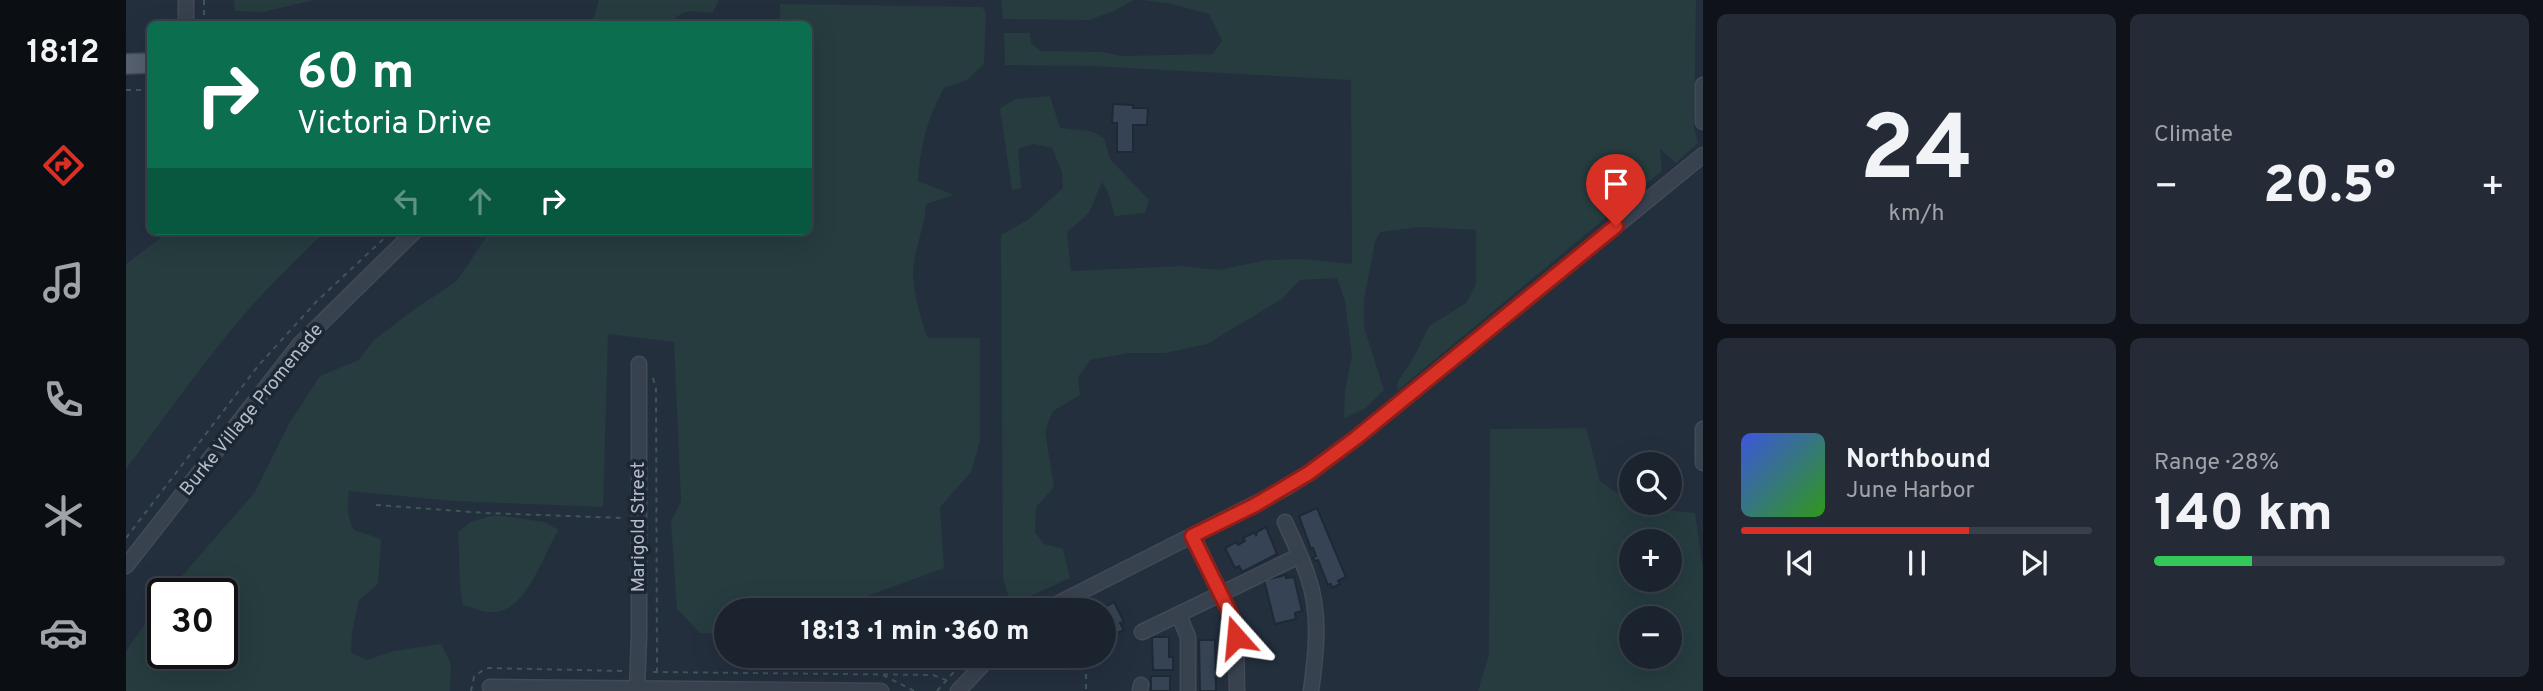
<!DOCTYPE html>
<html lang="en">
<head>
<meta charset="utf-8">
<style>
	body { margin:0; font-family:Overpass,sans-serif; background:#242b36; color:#f1f3f6; height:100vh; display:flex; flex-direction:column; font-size:26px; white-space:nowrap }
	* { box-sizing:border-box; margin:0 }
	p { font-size:23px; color:#a0a4aa }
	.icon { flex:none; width:38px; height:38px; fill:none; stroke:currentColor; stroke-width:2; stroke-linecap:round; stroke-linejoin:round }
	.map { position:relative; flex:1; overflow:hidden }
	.side { display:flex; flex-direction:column; gap:14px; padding:14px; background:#0f1319; width:840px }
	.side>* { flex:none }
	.banner { position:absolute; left:21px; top:21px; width:665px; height:214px; border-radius:10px; box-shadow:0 7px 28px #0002,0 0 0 2px #39404a; background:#0b6e4f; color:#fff; overflow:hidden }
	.buttons { position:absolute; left:1493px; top:452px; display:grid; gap:14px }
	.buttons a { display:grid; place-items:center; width:63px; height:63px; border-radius:50%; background:#1b232e; box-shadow:0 7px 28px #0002,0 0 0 2px #39404a; font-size:35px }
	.speed { position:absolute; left:21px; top:578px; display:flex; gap:14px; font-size:35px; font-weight:700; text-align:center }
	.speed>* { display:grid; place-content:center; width:91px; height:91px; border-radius:50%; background:#1b232e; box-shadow:0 7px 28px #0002,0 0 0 2px #39404a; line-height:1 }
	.speed .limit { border:4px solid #111; border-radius:10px; background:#fff; color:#111 }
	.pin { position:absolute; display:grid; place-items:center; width:60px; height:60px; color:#fff; margin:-72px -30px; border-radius:50% 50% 50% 0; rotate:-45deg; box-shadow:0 0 7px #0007 }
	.pin .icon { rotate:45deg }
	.me { position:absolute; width:77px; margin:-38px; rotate:342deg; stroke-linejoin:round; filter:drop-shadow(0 0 5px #0008) }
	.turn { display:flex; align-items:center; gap:24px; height:147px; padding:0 35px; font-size:32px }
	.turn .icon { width:91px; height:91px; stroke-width:2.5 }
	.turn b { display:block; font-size:49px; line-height:60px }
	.lanes { display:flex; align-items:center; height:66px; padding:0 35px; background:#0003; justify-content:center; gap:35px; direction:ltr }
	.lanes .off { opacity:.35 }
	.big { font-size:52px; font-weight:800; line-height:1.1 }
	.side .tile { flex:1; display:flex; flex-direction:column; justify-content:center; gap:10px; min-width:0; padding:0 24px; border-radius:10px; background:#242b36 }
	.side .dial { align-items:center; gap:0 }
	.dial b { font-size:91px; line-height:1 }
	.song { display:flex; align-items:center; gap:21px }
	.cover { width:84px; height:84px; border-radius:10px; background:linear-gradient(135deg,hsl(230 70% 55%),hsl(110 70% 35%)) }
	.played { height:7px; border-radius:4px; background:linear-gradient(90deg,#d93025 65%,#39404a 65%) }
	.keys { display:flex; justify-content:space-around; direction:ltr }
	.heat { display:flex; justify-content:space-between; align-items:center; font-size:38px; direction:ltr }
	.charge { height:10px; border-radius:5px; background:linear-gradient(90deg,#34c759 28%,#39404a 0) }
	.side .tiles { flex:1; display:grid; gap:14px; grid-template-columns:repeat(2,1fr) }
	.trip { position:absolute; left:588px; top:598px; width:402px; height:70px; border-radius:35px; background:#1b232e; box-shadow:0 7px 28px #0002,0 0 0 2px #39404a; font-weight:800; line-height:70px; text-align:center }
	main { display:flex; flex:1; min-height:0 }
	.tab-bar { display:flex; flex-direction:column; width:126px; justify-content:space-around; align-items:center; background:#0b0e12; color:#a0a4aa }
	.tab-bar .icon { width:49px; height:49px }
	.tab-bar .active { color:#d93025 }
	.tab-bar b { font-size:32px; color:#f1f3f6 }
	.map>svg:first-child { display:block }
	.green { fill:#263c3f; fill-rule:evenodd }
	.building { fill:#364354; stroke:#1f2835; stroke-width:2 }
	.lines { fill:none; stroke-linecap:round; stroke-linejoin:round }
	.minor-casing { stroke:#414a57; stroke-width:17 }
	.major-casing { stroke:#414a57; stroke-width:22 }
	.path { stroke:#3f5557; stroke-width:2; stroke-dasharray:5 5; stroke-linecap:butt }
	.minor { stroke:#38414e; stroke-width:14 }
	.major { stroke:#56606e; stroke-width:19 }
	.route-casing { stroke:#8d1f18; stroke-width:18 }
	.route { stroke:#d93025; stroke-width:12 }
	.labels { text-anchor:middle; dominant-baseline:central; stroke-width:7; stroke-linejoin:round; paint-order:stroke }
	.street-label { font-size:19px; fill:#b4bcc9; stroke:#1d2633 }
</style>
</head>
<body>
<main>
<nav class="tab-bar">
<b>18:12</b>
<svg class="icon active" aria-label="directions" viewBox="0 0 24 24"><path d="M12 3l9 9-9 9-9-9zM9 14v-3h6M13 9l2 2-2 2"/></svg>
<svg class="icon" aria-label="music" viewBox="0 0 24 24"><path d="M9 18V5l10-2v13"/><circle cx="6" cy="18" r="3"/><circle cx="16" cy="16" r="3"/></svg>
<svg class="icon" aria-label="phone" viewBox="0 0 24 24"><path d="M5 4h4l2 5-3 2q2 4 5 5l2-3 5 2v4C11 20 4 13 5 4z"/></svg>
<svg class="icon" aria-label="climate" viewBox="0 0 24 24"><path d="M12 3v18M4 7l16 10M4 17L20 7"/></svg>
<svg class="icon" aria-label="car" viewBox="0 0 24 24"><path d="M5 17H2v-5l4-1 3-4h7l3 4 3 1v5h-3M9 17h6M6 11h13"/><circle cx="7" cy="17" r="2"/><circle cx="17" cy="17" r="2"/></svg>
</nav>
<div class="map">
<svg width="1577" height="691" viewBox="0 0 1577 691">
	<rect width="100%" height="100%" fill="#242f3e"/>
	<!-- green -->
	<g class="green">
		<path d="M108,0H188L137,12L109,11Z"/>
		<path d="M473,0H593L586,13C571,12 553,7 547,24H466Z"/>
		<path d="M875,0H1008L988,11L963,20L877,19Z"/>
		<path d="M1017,0H1570L1568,127L1572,143L1550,163L1534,149L1536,171L1271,391L1272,381L1288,357L1303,326L1340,303L1350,284V230L1294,227L1254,232L1249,242L1238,299V327L1258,390L1240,408L1218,418L1219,390L1226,357L1219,301L1211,278L1174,280L1156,299L1081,344L1039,353H1002L964,360L952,377L954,395L927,411L919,431L928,487L910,507L909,532L918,544L937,549L944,578L889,603L882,595L877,578L875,235L903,219L937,188L936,172L926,148L907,144L892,149L895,188L886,190L874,108L890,99L924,96L934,128L964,131L978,138L984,159L1023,200L1019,213L989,216L981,190L976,182L963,213L941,232L945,271L1056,266L1092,270L1142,260L1176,259L1226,264L1225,80L965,66L879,65L878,33H904L905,43L915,51L975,52L996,56L1087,54L1096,41L1083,14L1046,4Z"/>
		<path d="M654,4L856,7L860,13L858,64L841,80L818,88C801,118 794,147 792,181L828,195L800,204C799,225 791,242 788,263C784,280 795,322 802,338H854V441L845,472L814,507L818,568L700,611H600V634L574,633L551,609L545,522L555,501L548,342L482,334L477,507L327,501L223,491C221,505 221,517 228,530L255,539L252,584L233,600L226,632L225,653L241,660L268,651L315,644L325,664L324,691H0V651L37,598V653H96V593H41L129,492L164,422L194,376L233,360L248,340L286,311L331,281L364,231H682V24H654Z"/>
		<path d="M44,231H202L197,233C172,259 146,283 122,310C78,361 40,415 0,469V264Z"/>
		<path d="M1460,428L1474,481L1511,507L1569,513L1577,569V691H1352L1363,654L1364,429ZM1505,541H1544V579H1505ZM1505,618H1544V656H1505Z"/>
		<path d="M369,515L418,522L433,530C416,554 401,615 364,612C355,612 345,607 337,605C332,581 334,557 332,532L345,522Z"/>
	</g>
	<!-- building -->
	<g class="building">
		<path d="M987,104L1007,105V108H1022L1021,125H1007V152H991V123H986Z"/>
		<path d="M1191,508L1220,577L1212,581L1214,584L1206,588L1205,584L1202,585L1192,560L1189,561L1187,558L1190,556L1187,548L1185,549L1173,516Z"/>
		<path d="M1140,527L1151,554L1116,572L1113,566L1109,568L1099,548L1110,542L1112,545L1119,541L1117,538L1129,532L1130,536L1131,532Z"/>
		<path d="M1160,575V578L1168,577L1176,611L1169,613L1170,619L1149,624L1138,580Z"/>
		<path d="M988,602L998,622L994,623L998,630L978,639V607Z"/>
		<path d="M1026,637H1043V657H1047V670H1027Z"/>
		<path d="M1073,640H1089L1090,691H1074Z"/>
		<rect x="1025" y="676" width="19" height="15"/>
	</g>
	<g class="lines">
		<!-- minor casing -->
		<g class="minor-casing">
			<g id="minor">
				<path d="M60,0V24"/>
				<path d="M1577,85V122"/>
				<path d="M1577,429V463"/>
				<path d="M1159,522C1167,540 1176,558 1182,577C1195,614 1190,654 1185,691"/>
				<path d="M1067,536L1105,615L1110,637L1111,691"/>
				<path d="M0,566L174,344L289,231"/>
				<path d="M917,611L1158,489L1183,473L1230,438L1577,155"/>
				<path d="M1053,615L1062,637V691"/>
				<path d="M1016,632L1173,556"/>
				<path d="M364,687L755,691"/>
				<path d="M511,691L513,636V364"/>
				<path d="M832,691L865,656"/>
				<path d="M1014,691L1015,685"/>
			</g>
		</g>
		<!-- major casing -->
		<g class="major-casing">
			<path id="major" d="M0,64L24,63"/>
		</g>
		<!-- path -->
		<g class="path">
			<path d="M78,0V24"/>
			<path d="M0,90H24"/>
			<path d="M527,378L530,389L531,676"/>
			<path d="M250,505L360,513L497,518"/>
			<path d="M0,538L132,366L191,301L266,231"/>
			<path d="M896,611L906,604"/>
			<path d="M949,611H952"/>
			<path d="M952,656L960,670V691"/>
			<path d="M527,672L807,675L820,680"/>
			<path d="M757,675L788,691"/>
			<path d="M345,691L348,677L357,670L363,668L497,671"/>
			<path d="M811,691L842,656"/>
		</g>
		<!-- minor -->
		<use href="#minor" class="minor"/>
		<!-- major -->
		<use href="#major" class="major"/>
	</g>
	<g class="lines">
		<!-- route casing -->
		<g class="route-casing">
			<path id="route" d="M1110,637L1105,615L1066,536L1129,505L1183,473L1230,438L1490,226"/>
		</g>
		<!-- route -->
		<use href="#route" class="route"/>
	</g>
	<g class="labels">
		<!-- street labels -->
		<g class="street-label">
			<text transform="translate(126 410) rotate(-51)">Burke Village Promenade</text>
			<text transform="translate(513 527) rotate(-90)">Marigold Street</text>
		</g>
	</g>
</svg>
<div class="buttons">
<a><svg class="icon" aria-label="search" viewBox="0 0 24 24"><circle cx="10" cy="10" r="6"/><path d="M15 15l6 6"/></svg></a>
<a>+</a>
<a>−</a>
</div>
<div class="speed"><div class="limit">30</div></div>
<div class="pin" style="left:1490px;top:226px;background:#d93025"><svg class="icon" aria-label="arrive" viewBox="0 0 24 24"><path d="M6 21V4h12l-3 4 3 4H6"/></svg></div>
<svg class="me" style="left:1110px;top:637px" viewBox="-20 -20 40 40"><path d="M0-17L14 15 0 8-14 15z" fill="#d93025" stroke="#fff" stroke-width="4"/></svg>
<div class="trip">18:13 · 1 min · 360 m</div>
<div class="banner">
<div class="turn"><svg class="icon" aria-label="right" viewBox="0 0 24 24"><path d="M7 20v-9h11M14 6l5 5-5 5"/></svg><div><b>60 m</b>Victoria Drive</div></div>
<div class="lanes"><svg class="icon off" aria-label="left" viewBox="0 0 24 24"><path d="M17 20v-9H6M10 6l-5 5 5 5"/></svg><svg class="icon off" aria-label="ahead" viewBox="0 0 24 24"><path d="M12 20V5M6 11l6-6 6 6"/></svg><svg class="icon" aria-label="right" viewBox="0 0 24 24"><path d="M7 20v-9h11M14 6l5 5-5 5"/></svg></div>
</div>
</div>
<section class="side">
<div class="tiles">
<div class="tile dial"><b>24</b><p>km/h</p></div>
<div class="tile"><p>Climate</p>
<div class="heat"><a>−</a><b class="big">20.5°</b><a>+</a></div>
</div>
<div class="tile">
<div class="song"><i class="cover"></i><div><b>Northbound</b><p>June Harbor</p></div></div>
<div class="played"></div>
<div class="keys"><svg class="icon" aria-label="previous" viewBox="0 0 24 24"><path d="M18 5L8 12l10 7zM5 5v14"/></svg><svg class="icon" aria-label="pause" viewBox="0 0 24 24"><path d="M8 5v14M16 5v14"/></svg><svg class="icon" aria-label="next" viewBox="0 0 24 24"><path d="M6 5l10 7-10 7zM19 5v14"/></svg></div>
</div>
<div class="tile"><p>Range · 28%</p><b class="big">140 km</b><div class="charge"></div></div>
</div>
</section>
</main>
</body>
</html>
